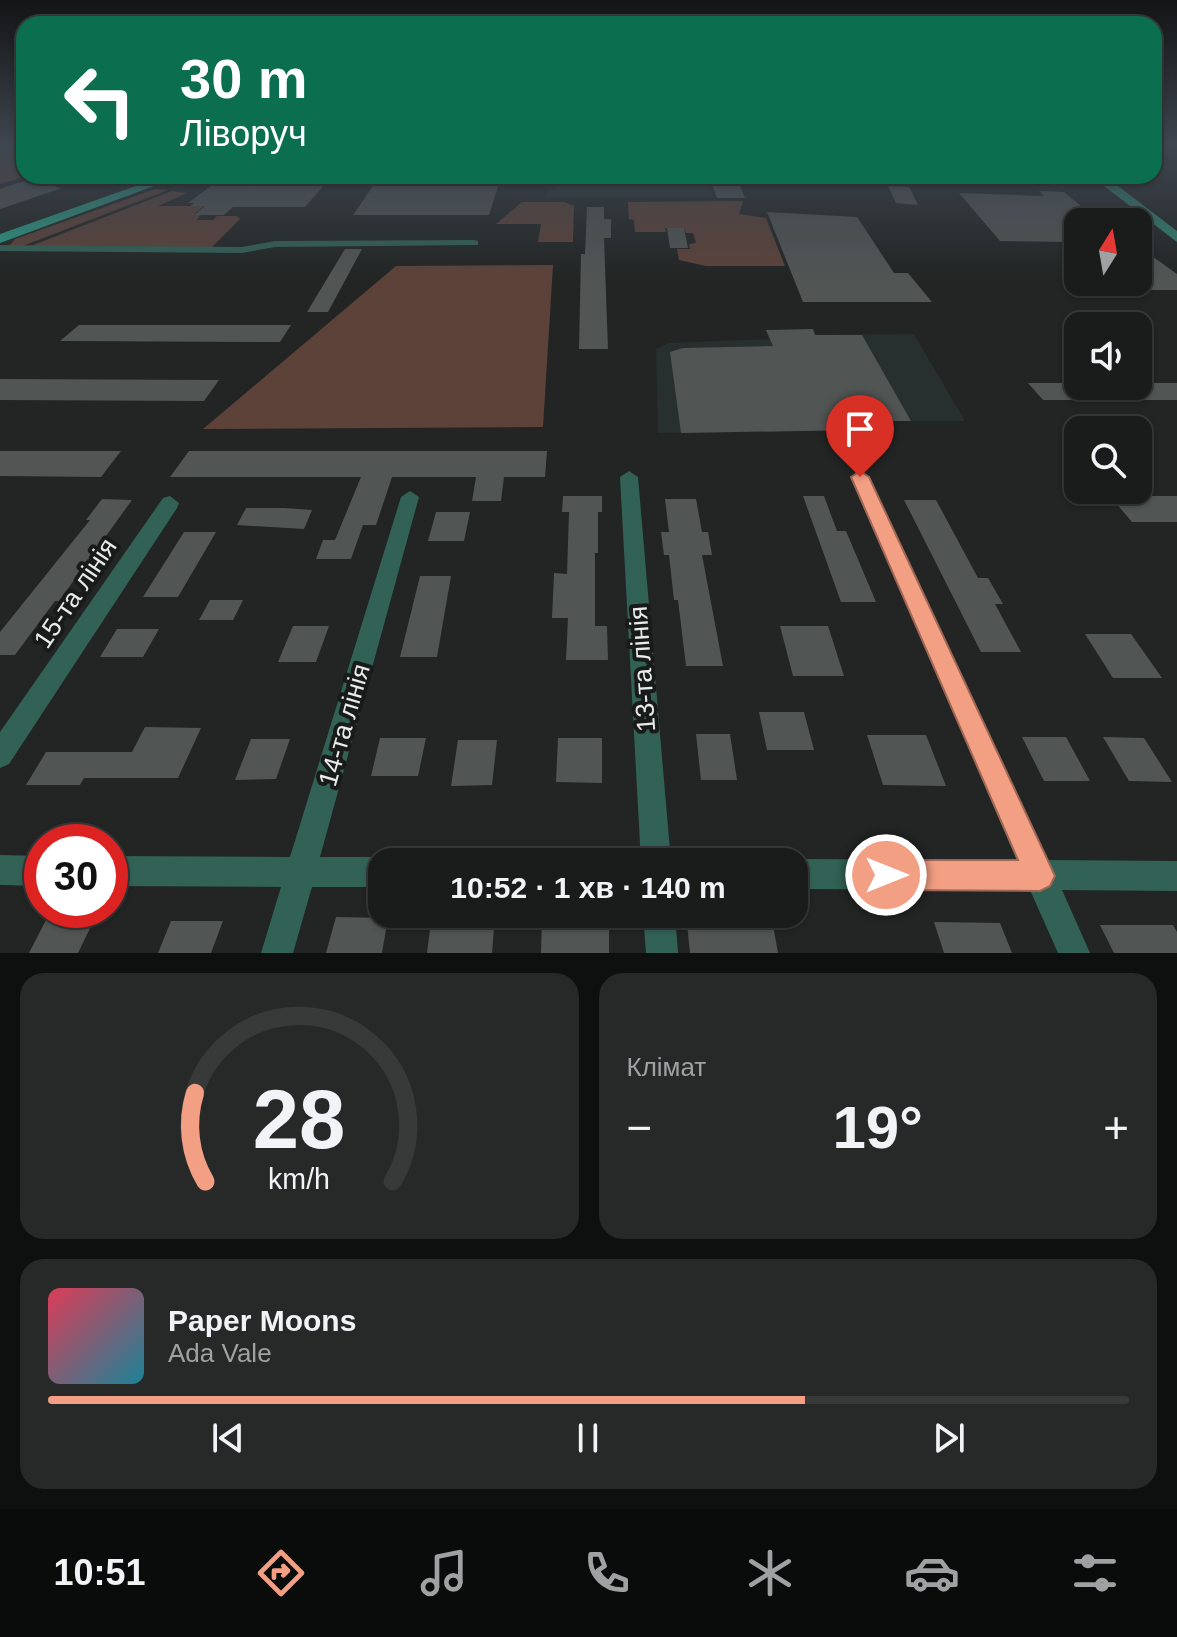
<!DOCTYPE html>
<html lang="uk">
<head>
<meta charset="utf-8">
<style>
	body { margin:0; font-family:Helvetica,sans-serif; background:#272928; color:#f1f3f6; height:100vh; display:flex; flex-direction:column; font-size:30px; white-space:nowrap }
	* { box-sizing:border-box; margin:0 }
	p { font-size:26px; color:#9fa1a3 }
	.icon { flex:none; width:44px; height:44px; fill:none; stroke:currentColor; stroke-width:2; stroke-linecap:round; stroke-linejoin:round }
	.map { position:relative; height:953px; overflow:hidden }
	.panel { display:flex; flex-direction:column; gap:20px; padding:20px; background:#0e0f0f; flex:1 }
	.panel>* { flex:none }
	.hud { position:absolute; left:16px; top:16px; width:1146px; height:168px; border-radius:24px; box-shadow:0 2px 6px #0004,0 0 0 2px #383a3a; background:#0b6e4f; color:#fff; overflow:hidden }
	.needle { width:52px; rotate:11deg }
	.tools { position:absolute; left:1064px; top:208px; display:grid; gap:16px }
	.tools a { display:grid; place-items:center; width:88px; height:88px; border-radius:16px; background:#1a1c1b; box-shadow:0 2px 6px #0004,0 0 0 2px #383a3a; font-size:40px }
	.speed { position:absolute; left:24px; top:824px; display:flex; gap:16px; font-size:40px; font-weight:700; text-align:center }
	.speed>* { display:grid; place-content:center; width:104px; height:104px; border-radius:50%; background:#1a1c1b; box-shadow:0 2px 6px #0004,0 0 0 2px #383a3a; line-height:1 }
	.speed .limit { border:12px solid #d22; background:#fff; color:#111 }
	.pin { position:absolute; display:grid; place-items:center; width:68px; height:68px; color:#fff; margin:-82px -34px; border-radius:50% 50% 50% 0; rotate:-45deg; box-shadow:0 0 8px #0007 }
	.pin .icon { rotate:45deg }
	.me { position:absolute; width:88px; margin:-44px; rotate:90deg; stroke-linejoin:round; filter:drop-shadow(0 0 6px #0008) }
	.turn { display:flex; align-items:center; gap:28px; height:168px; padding:0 32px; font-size:36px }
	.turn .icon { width:104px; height:104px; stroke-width:2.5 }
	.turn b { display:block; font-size:56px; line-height:68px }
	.big { font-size:60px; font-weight:600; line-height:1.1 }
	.panel .card { flex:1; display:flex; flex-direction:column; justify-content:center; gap:12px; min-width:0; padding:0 28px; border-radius:24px; background:#272928 }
	.panel .dial { align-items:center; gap:0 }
	.dial svg { height:208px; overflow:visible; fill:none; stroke:#383a3a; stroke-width:7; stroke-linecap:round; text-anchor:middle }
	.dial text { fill:#f1f3f6; stroke:none }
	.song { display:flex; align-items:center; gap:24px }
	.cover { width:96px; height:96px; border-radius:12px; background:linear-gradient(135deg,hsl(350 70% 55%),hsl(190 70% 35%)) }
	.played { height:8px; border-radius:4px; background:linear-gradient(90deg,#f39f83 70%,#383a3a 70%) }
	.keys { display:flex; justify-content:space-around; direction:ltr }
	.heat { display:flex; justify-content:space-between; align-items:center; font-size:44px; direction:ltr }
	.panel .tiles { flex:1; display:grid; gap:20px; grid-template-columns:1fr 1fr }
	.card:last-child { grid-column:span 2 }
	.trip { position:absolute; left:368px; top:848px; width:440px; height:80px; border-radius:24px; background:#1a1c1b; box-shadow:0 2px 6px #0004,0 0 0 2px #383a3a; font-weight:600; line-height:80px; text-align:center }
	.tabs { display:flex; height:128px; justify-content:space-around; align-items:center; background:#0a0b0b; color:#9fa1a3 }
	.tabs .icon { width:56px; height:56px }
	.tabs .on { color:#f39f83 }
	.tabs b { font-size:36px; color:#f1f3f6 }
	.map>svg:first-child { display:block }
	.built { fill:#27302e }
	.green { fill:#5d4239 }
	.building { fill:#515554 }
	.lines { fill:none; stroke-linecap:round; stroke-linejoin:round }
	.street { fill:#326155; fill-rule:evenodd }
	.secondary { fill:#318270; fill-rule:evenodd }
	.primary { fill:#2c9c85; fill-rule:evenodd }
	.route { fill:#f39f83; stroke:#9e6755; stroke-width:2 }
	.labels { text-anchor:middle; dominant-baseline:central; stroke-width:8; stroke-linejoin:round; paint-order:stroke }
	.near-street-label { font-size:26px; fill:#eaeceb; stroke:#191b1b }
</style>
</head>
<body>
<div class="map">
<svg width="1177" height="953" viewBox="0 0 1177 953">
	<rect width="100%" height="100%" fill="#222524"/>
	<!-- built -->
	<g class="built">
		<path d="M566,176H705L713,198H542Z"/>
		<path d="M766,330H813L816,335L914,334L965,421H856L859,430L658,433L656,349L669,343L769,339Z"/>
	</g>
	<!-- green -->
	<g class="green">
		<path d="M0,146H24V176H27L0,184Z"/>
		<path d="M155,189L168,190L20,247L9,246L15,239Z"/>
		<path d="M172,191L187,193L158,206H204L194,214L200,215L197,220H213L217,216H237L240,219L212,247H28Z"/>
		<path d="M743,201L739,214L766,218L785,266H706L679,260L677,249H690L689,244L696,243L693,233H686L684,228H665L666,232H635L634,220L629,219L628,202Z"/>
		<path d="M522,202H565L574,206L573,242H538L541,224H496Z"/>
		<path d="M553,265L543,427L203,429L396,266Z"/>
	</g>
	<!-- building -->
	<g class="building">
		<path d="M232,176H332L305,207H233L224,215H194L205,206H190L194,203H188L215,183Z"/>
		<path d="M710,179H737L745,198H717Z"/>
		<path d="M27,180L62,188L0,209V189Z"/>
		<path d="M375,183H499L489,215H353Z"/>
		<path d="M888,186L909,187L918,205L896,203Z"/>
		<path d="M1039,191L1064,192L1093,216H1078V242L1000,241L959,193L1044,196Z"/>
		<path d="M587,207H604V219H611V238H604L608,349H579L581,254H585Z"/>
		<path d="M767,212L857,217L894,273H908L932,302H803Z"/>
		<path d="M667,228H684L688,248H670Z"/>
		<path d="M1138,246L1177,274V290H1138Z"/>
		<path d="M345,249H362L328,312H307Z"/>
		<path d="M79,325H291L280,342L60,341Z"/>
		<path d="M813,329L815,335H862L911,421H855L859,430L681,433L670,352L683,348L773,346L766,330Z"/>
		<path d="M0,379L219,380L204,401L0,400Z"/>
		<path d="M1028,383H1078V400H1043Z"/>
		<rect x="1138" y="383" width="39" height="17"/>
		<path d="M0,451H121L101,477L0,476Z"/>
		<path d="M189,451H547L545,477H504L501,501H472L476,477H392L376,525H363L351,559H316L323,540H335L361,477H170Z"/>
		<path d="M563,496H602V512H598V553H595V626H607L608,660H566L568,618H552L554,573L567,574L569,512H562Z"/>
		<path d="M803,496H824L837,531H846L876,602H841Z"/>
		<path d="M1110,496H1177V522H1132Z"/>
		<path d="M102,499L132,500L59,601H55L15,655H0V632L90,520H86Z"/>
		<path d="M665,499H696L702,532H708L712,555H702L723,666H686L678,600H674L669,555H664L661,532H669Z"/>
		<path d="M904,500H936L978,578H988L1003,604H995L1021,652H981Z"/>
		<path d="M246,508H284L312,510L304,529L237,525Z"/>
		<path d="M436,512H470L464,541H428Z"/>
		<path d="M184,532H216L178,597H143Z"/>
		<path d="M420,576H451L437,657H400Z"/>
		<path d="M210,600H243L233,620H199Z"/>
		<path d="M293,626H329L316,662H278Z"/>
		<path d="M780,626H828L844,676H793Z"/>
		<path d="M117,629H159L143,657H100Z"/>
		<path d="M1085,634H1131L1162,678H1113Z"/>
		<path d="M759,712H804L814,750H767Z"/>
		<path d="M145,727L201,728L178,778H84L80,785H26L46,752H132Z"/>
		<path d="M696,734H730L737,780H701Z"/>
		<path d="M867,735H926L946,786L883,785Z"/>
		<path d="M1022,737H1066L1090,781H1044Z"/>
		<path d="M1103,737L1144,738L1172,782L1129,781Z"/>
		<path d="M380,738H426L418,776H371Z"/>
		<path d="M558,738H602V783L556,782Z"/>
		<path d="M251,739H290L276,779L235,780Z"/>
		<path d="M458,740H497L492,785L451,786Z"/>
		<path d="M432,914L495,915L492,953H427Z"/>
		<path d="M686,914H771L778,953H690Z"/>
		<path d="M336,917L388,918L382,953H326Z"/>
		<path d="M542,919L609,920V953H541Z"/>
		<path d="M46,920H94L78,953H29Z"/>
		<path d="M171,921H223L211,953H158Z"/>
		<path d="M934,922L1000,923L1012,953H944Z"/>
		<path d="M1100,925H1173L1177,932V953H1114Z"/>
	</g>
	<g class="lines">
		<!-- street -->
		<g class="street">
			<path d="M474,240L478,241V245L275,247L242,253L0,251V245L242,247L275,241Z"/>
			<path d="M629,471L638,477L671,862H641L620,477Z"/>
			<path d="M860,471L869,477L1048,860L1177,861V891L1062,890L1090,953H1058L1030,890L794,889V862H787L794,859L1017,860L851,477Z"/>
			<path d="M410,491L419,497L320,857H382L393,861L382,862V887H312L293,953H261L281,887L110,886V856L290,857L401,497Z"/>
			<path d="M170,496L179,503L177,508L9,764L0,768V732L163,498Z"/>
			<path d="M0,855L42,856V886L0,885Z"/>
			<path d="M643,914H675L678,953H646Z"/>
		</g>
		<!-- secondary -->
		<path class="secondary" d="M1091,176H1105L1177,231V242Z"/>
		<!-- primary -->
		<path class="primary" d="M164,176H181L0,243V234Z"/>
	</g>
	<!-- sky -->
	<linearGradient id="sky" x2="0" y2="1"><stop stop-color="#131414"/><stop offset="0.52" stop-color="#3e4650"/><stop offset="1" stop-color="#3e4650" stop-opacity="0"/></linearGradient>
	<rect width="1177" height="279" fill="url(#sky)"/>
	<!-- route -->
	<path class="route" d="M860,471L869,477L1050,865L1055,876L1050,886L1040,891L886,890L875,886L871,875L875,864L886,860H1018L851,477Z"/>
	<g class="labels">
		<!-- near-street labels -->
		<g class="near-street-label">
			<text transform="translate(75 593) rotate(-56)">15-та лінія</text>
			<text transform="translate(642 669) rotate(-94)">13-та лінія</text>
			<text transform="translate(344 725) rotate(-74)">14-та лінія</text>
		</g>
	</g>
</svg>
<div class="tools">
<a><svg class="needle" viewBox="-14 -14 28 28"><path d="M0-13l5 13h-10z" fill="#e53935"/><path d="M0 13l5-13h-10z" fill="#9fa1a3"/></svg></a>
<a><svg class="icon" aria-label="sound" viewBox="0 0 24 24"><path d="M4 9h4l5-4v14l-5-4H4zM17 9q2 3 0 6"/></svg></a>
<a><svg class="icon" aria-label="search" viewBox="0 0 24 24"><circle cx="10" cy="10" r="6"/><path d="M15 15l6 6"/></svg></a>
</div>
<div class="speed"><div class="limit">30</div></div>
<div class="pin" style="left:860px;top:477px;background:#d93025"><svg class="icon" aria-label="arrive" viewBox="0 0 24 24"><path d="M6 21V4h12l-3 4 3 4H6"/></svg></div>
<svg class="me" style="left:886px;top:875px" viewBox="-20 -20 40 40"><circle r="17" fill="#f39f83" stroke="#fff" stroke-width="3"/><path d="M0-11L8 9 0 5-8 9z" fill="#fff"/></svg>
<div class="trip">10:52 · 1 хв · 140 m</div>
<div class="hud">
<div class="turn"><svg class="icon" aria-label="left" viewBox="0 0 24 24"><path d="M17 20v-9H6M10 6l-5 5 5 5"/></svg><div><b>30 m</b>Ліворуч</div></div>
</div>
</div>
<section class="panel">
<div class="tiles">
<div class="card dial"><svg viewBox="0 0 100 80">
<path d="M14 69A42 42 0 1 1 86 69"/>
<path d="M14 69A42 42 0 0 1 10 35" stroke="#f39f83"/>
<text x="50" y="56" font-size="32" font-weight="700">28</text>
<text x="50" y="72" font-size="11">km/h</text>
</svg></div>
<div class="card"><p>Клімат</p>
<div class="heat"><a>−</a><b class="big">19°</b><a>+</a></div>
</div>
<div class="card">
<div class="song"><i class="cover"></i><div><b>Paper Moons</b><p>Ada Vale</p></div></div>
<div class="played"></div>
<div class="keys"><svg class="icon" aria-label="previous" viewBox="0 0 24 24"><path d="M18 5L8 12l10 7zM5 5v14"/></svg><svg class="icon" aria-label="pause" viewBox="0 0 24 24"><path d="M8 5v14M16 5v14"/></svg><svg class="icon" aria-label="next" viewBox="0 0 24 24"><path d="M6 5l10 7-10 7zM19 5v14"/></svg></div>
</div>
</div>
</section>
<nav class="tabs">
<b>10:51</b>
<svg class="icon on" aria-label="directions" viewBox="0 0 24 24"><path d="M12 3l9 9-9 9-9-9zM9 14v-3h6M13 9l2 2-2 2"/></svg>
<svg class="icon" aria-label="music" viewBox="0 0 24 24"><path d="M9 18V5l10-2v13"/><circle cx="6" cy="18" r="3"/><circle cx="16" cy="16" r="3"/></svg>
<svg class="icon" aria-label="phone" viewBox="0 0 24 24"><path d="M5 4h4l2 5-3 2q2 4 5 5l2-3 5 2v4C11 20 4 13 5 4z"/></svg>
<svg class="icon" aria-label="climate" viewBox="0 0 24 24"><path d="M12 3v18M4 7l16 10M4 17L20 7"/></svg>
<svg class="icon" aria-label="car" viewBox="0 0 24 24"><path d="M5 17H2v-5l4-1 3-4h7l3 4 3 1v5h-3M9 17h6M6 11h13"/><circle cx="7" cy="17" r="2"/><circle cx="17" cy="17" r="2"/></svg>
<svg class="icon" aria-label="filters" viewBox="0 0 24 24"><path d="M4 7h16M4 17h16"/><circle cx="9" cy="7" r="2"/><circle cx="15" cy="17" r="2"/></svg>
</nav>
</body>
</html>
